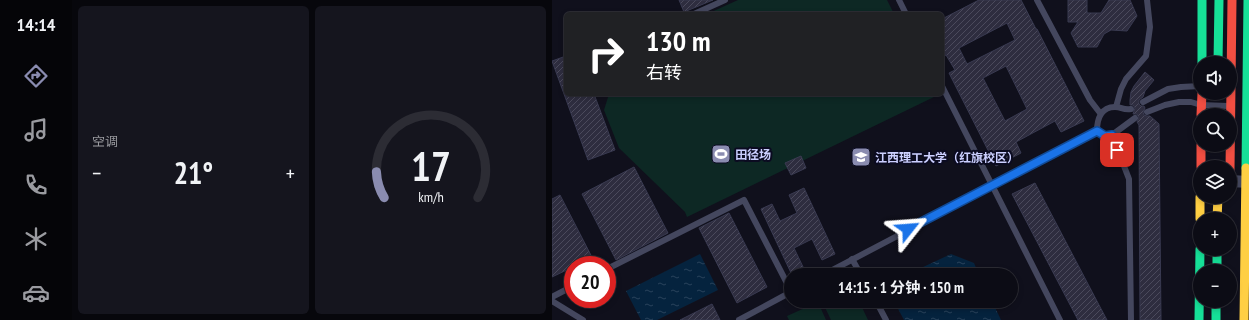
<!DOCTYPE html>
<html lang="zh">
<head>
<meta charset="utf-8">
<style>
	body { margin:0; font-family:"PT Sans Narrow","Noto Sans SC",sans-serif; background:#15151e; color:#f1f3f6; height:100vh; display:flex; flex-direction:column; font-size:15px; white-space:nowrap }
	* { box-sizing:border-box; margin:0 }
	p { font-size:13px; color:#9a9ba0 }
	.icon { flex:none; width:22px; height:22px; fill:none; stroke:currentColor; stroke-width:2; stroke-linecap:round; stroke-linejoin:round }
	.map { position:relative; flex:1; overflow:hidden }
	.side { display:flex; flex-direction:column; gap:6px; padding:6px; background:#07070c; width:480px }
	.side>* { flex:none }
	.hud { position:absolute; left:12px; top:12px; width:380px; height:84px; border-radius:6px; box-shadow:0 2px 6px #0003,0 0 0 1px #2c2c34; background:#202124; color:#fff; overflow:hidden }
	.fabs { position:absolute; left:641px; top:56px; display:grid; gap:8px }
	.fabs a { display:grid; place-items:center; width:44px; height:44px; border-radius:50%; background:#0c0c15; box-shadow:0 2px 6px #0003,0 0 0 1px #2c2c34; font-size:20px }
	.speed { position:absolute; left:12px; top:256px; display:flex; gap:8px; font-size:20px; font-weight:700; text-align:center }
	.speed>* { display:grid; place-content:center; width:52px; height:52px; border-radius:50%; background:#0c0c15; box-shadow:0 2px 6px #0003,0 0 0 1px #2c2c34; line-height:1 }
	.speed .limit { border:6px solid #d22; background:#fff; color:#111 }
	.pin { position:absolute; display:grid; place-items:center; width:34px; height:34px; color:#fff; margin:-17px; border-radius:8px; box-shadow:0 2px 6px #0006 }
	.me { position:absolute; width:44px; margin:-22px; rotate:62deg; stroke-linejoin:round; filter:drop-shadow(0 0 3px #0008) }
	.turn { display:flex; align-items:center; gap:14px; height:84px; padding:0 16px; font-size:18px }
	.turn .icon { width:52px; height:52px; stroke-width:2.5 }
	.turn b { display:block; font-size:28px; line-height:34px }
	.big { font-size:30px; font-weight:700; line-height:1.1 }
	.side .widget { flex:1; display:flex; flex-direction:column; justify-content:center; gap:6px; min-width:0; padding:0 14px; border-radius:6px; background:#15151e }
	.side .dial { align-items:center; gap:0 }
	.dial svg { height:104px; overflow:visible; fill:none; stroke:#2c2c34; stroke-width:7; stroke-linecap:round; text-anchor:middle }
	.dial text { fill:#f1f3f6; stroke:none }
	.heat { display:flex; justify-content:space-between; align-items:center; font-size:22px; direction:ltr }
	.side .tiles { flex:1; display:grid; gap:6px; grid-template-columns:repeat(2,1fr) }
	.trip { position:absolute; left:232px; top:268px; width:234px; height:40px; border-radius:20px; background:#0c0c15; box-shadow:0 2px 6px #0003,0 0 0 1px #2c2c34; font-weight:700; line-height:40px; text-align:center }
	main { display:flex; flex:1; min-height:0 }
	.dock { display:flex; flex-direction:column; width:72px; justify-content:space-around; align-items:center; background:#050508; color:#9a9ba0 }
	.dock .icon { width:28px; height:28px }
	.dock .current { color:#8a8cb0 }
	.dock b { font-size:18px; color:#f1f3f6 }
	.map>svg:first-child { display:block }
	.park { fill:#0d2824 }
	.water { fill:url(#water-ripples) }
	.building { fill:url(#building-hatch); stroke:#393a51; fill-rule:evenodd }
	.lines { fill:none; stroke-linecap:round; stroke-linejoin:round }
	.lane { stroke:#44475e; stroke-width:6 }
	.street { stroke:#44475e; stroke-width:12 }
	.fast { stroke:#16e098; stroke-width:9 }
	.slow { stroke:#ffcf43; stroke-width:9 }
	.jam { stroke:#f24e42; stroke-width:9 }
	.route-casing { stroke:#114b97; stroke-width:10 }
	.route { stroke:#1a73e8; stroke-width:7 }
	.labels { text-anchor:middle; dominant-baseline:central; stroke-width:4; stroke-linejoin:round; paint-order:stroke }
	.poi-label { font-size:12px; font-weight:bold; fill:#cbcfff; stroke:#0b0b21; text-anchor:start }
</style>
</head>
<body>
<main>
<nav class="dock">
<b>14:14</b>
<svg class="icon current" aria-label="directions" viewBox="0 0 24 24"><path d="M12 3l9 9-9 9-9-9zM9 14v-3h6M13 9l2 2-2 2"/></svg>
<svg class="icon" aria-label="music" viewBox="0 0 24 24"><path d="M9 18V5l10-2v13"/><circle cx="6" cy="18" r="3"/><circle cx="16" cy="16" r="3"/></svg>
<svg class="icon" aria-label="phone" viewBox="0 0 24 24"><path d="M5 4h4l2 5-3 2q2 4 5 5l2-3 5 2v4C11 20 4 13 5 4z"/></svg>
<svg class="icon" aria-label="climate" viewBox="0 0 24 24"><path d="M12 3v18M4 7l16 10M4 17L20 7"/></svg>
<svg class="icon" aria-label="car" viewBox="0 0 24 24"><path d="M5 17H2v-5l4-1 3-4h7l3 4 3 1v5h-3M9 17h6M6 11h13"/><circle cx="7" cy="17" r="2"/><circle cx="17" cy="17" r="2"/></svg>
</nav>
<section class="side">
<div class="tiles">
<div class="widget"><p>空调</p>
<div class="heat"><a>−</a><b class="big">21°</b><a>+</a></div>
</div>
<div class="widget dial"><svg viewBox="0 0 100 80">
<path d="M14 69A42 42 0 1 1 86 69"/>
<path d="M14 69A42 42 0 0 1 8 49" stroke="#8a8cb0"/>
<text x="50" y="56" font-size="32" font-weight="700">17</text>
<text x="50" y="72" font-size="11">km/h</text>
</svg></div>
</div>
</section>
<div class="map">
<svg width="697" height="320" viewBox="0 0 697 320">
	<defs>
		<pattern id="water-ripples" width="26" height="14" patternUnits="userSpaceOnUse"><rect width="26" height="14" fill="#05233e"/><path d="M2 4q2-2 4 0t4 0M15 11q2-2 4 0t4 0" fill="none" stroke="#28425b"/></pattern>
		<pattern id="building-hatch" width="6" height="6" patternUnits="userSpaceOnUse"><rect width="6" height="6" fill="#2e2d3f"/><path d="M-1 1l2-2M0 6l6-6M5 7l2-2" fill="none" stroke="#4b4a5c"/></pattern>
	</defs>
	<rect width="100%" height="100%" fill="#10101c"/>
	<!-- park -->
	<g class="park">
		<path d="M186,0H335L342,14H155Z"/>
		<path d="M57,94H383L384,96L135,217L133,212L67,148L52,110Z"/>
		<path d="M270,301H307L316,320H279Z"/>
		<path d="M266,302L274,320H237L235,316Z"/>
	</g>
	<!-- water -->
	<g class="water">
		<path d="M148,254L166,290L105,320H89L74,291Z"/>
		<path d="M399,254L422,263L427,275H354Z"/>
		<path d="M343,301H440L449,320H352L343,303Z"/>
	</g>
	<!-- building -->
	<g class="building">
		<path d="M127,0H161L132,12Z"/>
		<path d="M427,0H469L484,29H485L532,121L509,132L503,121L464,142L469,153L444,166L397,73L403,70L394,55L390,57V19ZM455,23L463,40L415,64L407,48ZM454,66L475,109L453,121L431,78Z"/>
		<path d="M516,0H535V13H549L557,0H578L585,16L575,31L559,30L552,34L545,47H526L519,33L526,22H516Z"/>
		<path d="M14,56V94H42L63,150L36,160L0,61Z"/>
		<path d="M593,72L602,80L593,91L591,97L587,100V104L589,106H592L593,108L591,112L592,115L595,116H598L607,124L609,320H588L587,125L585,122L587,118L585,114H581L583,108L581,105H578V100L579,92L582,86Z"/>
		<path d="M249,156L254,168L239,175L233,163Z"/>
		<path d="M82,167L116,233L64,260L30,194Z"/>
		<path d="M483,183L547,305L555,320H526L460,194Z"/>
		<path d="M252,188L283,254L270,260L260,239L242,248L252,269L240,275L209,209L220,204L228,221L245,213L237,195Z"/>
		<path d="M8,195L44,265H21V267L0,277V199Z"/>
		<path d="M177,213L215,287L185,303L147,228Z"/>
		<path d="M160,304L168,320H128Z"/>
	</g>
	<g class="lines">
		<!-- lane -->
		<g class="lane">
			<path d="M347,0L354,14"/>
			<path d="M485,0L538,100L548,113"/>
			<path d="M142,14L173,0"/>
			<path d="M390,86L508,320"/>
			<path d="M591,102L616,89L629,87L648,86"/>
			<path d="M564,107L569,89L574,79L594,56L598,27L595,0"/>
			<path d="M595,112L613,105L627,102H639L649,105L676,106"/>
			<path d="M545,131C545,119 549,107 563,107C570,107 570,110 579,109"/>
			<path d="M545,131L553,136L560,135L583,118"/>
			<path d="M560,135L577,179L579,320"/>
			<path d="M300,259L309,275"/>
			<path d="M55,269L192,200L239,291"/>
			<path d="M271,275L545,131"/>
			<path d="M0,297L21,286"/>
			<path d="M0,301L31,320"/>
			<path d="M324,301L334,320"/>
			<path d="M187,320L239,292"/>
		</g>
		<!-- street -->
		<path class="street" d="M678,181L697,182"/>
		<!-- fast -->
		<g class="fast">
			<path d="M650,0V63"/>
			<path d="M666,63L667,0"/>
			<path d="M694,168L696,0"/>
			<path d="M665,249V271"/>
			<path d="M664,301V320"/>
			<path d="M647,320L648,249"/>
		</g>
		<!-- slow -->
		<g class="slow">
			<path d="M648,197V219"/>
			<path d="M665,219L666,197"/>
			<path d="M692,320L694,168"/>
		</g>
		<!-- jam -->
		<g class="jam">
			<path d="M649,115L650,93"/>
			<path d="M649,145V167"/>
			<path d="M678,170L680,0"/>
		</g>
	</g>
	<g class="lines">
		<!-- route casing -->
		<g class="route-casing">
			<path id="route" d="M356,229L545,131L553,136L560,135L565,150"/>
		</g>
		<!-- route -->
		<use href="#route" class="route"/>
	</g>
	<!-- icons -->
	<defs>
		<g id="stadium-square" transform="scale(1)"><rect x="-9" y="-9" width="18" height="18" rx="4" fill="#8a8cb0" stroke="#0b0b21"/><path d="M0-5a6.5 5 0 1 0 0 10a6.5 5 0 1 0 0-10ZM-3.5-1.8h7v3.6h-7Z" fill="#fff"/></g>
		<g id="university-square" transform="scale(1)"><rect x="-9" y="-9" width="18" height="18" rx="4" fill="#8a8cb0" stroke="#0b0b21"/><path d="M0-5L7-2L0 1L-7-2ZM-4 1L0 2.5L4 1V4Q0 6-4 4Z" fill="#fff"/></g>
	</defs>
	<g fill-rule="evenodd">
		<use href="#stadium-square" x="169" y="154"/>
		<use href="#university-square" x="309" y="157"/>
	</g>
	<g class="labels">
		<!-- poi labels -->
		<g class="poi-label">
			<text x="183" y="154">田径场</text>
			<text x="323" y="157">江西理工大学（红旗校区）</text>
		</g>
	</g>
</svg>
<div class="fabs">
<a><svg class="icon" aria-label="sound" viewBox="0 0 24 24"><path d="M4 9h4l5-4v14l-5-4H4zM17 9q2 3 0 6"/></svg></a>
<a><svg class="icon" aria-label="search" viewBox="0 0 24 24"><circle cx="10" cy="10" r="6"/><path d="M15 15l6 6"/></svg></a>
<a><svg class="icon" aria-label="layers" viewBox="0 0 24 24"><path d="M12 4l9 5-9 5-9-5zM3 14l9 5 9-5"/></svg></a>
<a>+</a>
<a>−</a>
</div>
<div class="speed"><div class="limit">20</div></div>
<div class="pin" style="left:565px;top:150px;background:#d93025"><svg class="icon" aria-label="arrive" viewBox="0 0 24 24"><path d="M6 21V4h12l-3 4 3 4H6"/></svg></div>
<svg class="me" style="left:356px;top:229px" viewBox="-20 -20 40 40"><path d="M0-17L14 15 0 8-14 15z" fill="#1a73e8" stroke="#fff" stroke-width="4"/></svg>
<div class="trip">14:15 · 1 分钟 · 150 m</div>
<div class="hud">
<div class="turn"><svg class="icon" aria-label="right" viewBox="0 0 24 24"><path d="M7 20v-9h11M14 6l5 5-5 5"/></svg><div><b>130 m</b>右转</div></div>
</div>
</div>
</main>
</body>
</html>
